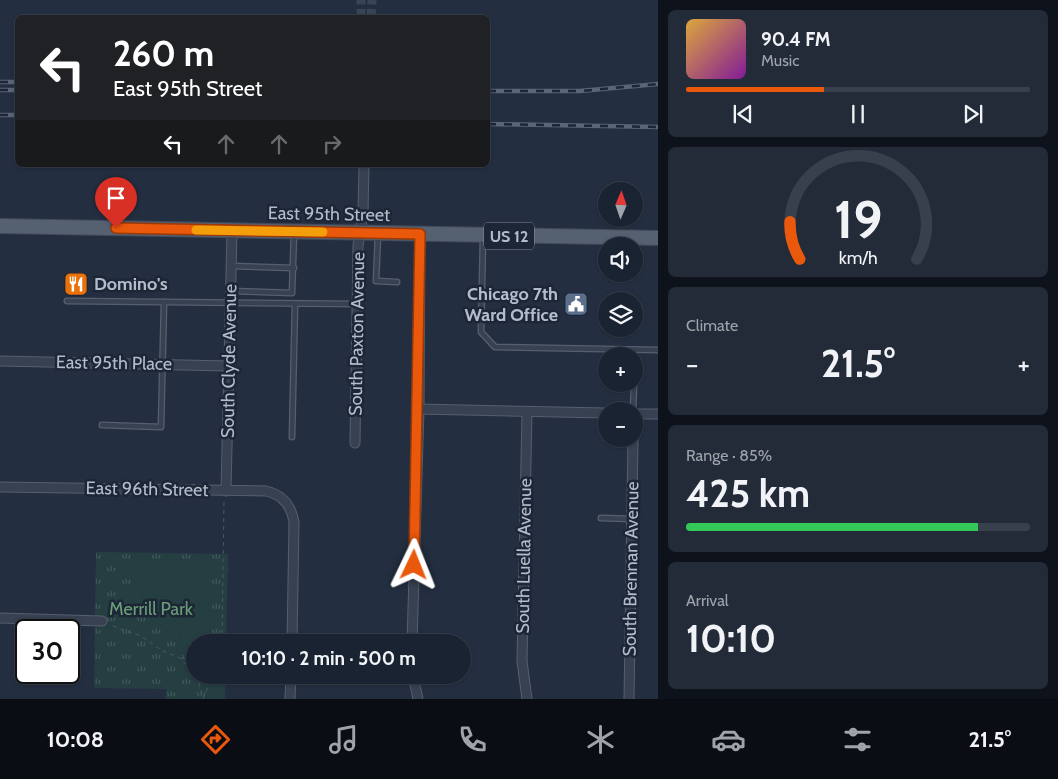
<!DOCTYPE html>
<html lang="en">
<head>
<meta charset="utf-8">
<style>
	body { margin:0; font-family:Cabin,sans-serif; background:#232b39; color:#f1f3f6; height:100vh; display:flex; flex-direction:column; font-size:19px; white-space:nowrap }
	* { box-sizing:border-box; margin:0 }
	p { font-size:16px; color:#9fa4ab }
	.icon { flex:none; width:28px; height:28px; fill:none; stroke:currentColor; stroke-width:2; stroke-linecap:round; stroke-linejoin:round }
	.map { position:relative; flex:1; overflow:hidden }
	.panel { display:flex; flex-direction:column; gap:10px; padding:10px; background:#0e131b; width:400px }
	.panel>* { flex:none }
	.guide { position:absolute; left:15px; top:15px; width:475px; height:152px; border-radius:8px; box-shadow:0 1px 4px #0004,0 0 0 1px #38404d; background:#202124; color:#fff; overflow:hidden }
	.needle { width:32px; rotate:2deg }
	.controls { position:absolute; left:598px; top:182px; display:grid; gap:10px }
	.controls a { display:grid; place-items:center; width:45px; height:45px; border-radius:50%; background:#1a2331; box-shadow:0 1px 4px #0004,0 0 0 1px #38404d; font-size:25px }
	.speed { position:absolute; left:15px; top:619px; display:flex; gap:10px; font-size:25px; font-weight:700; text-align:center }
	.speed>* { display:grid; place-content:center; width:65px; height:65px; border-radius:50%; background:#1a2331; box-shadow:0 1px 4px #0004,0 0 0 1px #38404d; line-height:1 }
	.speed .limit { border:2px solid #111; border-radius:8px; background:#fff; color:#111 }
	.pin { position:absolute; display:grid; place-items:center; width:42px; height:42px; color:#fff; margin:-51px -21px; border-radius:50% 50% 50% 0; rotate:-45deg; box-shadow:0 0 5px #0007 }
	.pin .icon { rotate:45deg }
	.me { position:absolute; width:55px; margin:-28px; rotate:2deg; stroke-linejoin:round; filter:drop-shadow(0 0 4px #0008) }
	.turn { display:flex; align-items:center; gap:18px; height:105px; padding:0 15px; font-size:22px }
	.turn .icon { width:65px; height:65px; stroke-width:2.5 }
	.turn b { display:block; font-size:35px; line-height:42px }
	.lanes { display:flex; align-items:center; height:48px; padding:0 15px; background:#0003; justify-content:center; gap:25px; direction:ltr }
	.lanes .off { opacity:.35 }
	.big { font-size:38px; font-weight:800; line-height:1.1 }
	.panel .tile { flex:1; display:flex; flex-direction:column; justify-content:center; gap:8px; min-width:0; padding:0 18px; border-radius:8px; background:#232b39 }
	.panel .dial { align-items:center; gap:0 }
	.dial svg { height:130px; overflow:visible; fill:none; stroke:#38404d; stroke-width:7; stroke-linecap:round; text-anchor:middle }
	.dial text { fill:#f1f3f6; stroke:none }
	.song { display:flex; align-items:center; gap:15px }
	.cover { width:60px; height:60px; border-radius:8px; background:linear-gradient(135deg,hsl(40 70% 55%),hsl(290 70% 35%)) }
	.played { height:5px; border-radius:2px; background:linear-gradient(90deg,#ea580c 40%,#38404d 40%) }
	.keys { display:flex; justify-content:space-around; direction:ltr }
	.heat { display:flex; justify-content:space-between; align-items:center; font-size:28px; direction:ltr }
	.charge { height:8px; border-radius:4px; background:linear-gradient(90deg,#34c759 85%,#38404d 0) }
	.trip { position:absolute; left:186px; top:634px; width:285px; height:50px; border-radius:25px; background:#1a2331; box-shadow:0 1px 4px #0004,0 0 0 1px #38404d; font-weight:800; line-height:50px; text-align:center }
	.dock { display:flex; height:80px; justify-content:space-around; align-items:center; background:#0a0e14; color:#9fa4ab }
	.dock .icon { width:35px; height:35px }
	.dock .on { color:#ea580c }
	.dock b { font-size:22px; color:#f1f3f6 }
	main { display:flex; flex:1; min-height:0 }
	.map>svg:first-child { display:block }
	.park { fill:url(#park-tufts) }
	.pitch { fill:#253e42 }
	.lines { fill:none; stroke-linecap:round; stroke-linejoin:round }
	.street-tunnel { stroke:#394456; stroke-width:9; stroke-dasharray:9 4.5; stroke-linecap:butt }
	.lane-casing { stroke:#555f6e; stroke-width:7 }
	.street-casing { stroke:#555f6e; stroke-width:11 }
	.primary-casing { stroke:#414a5a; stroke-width:16 }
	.path { stroke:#435b5f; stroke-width:1; stroke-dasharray:4 4; stroke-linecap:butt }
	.lane { stroke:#384151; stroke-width:4.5 }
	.street { stroke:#384151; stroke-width:9 }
	.primary { stroke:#556071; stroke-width:14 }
	.rail-casing { stroke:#596578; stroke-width:4.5 }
	.rail { stroke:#1c2636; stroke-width:2.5; stroke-dasharray:8; stroke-linecap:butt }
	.route-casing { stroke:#983908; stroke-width:12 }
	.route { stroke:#ea580c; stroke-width:9 }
	.slow { stroke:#f59e0b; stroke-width:9 }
	.labels { text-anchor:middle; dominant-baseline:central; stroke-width:5; stroke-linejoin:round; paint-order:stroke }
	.shield { fill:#1c2636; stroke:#868f9e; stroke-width:1 }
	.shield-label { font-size:16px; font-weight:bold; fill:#b4bccb }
	.street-label { font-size:18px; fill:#b4bccb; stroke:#1c2636 }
	.poi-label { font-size:18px; font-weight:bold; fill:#b4bccb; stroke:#1c2636; text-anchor:start }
	.park-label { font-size:18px; fill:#699e77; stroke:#1c2636 }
</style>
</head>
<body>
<main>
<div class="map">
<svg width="658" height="699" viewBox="0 0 658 699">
	<defs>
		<pattern id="park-tufts" width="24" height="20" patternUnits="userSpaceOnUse" patternTransform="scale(1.25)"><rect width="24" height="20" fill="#253e42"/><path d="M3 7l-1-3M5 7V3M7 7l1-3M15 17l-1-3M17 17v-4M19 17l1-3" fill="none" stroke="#42585c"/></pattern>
	</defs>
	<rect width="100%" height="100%" fill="#232f41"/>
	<!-- park -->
	<path class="park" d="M96,552L228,554L226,642H195V675H226L225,699H166V689L94,688Z"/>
	<!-- pitch -->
	<path class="pitch" d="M133,559L205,560L210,567L209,637C156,633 133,614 133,559Z"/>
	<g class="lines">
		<!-- street-tunnel -->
		<g class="street-tunnel">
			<path d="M361,18V0"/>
			<path d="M371,18L372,0"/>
		</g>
		<!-- lane casing -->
		<g class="lane-casing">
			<g id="lane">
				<path d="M378,235L376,281L397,282"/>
				<path d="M483,237L481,332L495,347L658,350"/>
				<path d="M231,266L294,268"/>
				<path d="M230,291L292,293L294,233"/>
				<path d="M67,301L357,304"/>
				<path d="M634,382V350"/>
				<path d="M633,411L634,384"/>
				<path d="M102,425L161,427L164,302"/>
				<path d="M292,437L295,304"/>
				<path d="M601,518L632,519"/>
			</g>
		</g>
		<!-- street casing -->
		<g class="street-casing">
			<g id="street">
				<path d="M0,361L229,366"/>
				<path d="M419,409L606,413"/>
				<path d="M634,414H658"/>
				<path d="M355,443L358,246L363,213L364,165"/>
				<path d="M0,487L266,491C283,495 291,505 294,522L292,642"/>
				<path d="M226,491L232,231"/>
				<path d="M0,618L102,621"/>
				<path d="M412,642L419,409L420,234"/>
				<path d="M413,675L418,699"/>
				<path d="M290,699L291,675"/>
				<path d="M527,699L522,661L527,412"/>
				<path d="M629,699L633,439"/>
			</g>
		</g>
		<!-- primary casing -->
		<g class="primary-casing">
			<path id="primary" d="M0,226L658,238"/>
		</g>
		<!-- path -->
		<g class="path">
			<path d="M113,626L141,636L161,650L180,658L195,674"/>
			<path d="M222,642L224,501"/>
			<path d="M181,658L195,661"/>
			<path d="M196,675L203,696"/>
			<path d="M203,699L213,675"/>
		</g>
		<!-- lane -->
		<use href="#lane" class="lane"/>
		<!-- street -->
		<use href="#street" class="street"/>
		<!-- primary -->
		<use href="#primary" class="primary"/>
		<!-- rail casing -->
		<g class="rail-casing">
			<g id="rail">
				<path d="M0,82H18"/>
				<path d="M0,90H18"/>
				<path d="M488,91H580L658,84"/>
				<path d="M0,115H18"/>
				<path d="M488,124L658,127"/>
			</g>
		</g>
		<!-- rail -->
		<use href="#rail" class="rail"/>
	</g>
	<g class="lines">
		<!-- route casing -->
		<g class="route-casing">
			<path id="route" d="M116,228L420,234L414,565"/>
		</g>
		<!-- route -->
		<use href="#route" class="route"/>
		<!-- slow -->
		<path class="slow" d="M196,230L323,232"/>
	</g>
	<!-- icons -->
	<defs>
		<g id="restaurant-square" transform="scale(1.25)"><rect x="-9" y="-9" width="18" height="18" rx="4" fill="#e8710a" stroke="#1c2636"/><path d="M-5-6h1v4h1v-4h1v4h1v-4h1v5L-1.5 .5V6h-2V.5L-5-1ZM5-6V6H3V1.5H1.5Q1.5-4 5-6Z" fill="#fff"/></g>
		<g id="civic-square" transform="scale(1.25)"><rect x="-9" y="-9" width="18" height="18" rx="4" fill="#5c6f8a" stroke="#1c2636"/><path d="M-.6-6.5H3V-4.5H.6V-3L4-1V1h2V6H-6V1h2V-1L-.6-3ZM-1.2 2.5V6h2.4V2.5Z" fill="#fff"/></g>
	</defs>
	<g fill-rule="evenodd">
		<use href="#restaurant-square" x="76" y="284"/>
		<use href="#civic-square" x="576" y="304"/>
	</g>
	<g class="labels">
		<!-- shield labels -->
		<rect class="shield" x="484" y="222.5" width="50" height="27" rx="4"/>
		<g class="shield-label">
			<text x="509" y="236">US 12</text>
		</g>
		<!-- street labels -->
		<g class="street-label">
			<text transform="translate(329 214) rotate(1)">East 95th Street</text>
			<text transform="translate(357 334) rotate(-89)">South Paxton Avenue</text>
			<text transform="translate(229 361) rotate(-89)">South Clyde Avenue</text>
			<text transform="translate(114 363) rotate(1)">East 95th Place</text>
			<text transform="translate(147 489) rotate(1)">East 96th Street</text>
			<text transform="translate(524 556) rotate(-89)">South Luella Avenue</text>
			<text transform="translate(631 569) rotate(-89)">South Brennan Avenue</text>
		</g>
		<!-- poi labels -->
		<g class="poi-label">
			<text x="94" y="284">Domino's</text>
			<text x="558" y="294" text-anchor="end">Chicago 7th<tspan x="558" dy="21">Ward Office</tspan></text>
		</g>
		<!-- park labels -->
		<g class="park-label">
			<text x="151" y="609">Merrill Park</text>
		</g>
	</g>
</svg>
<div class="controls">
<a><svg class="needle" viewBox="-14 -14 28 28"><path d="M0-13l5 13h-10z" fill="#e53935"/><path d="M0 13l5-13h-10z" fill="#9fa4ab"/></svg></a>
<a><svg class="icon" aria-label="sound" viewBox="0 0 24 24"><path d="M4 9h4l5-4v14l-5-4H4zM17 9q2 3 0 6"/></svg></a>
<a><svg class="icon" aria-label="layers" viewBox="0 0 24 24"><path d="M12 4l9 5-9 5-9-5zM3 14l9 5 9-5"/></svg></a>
<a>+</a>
<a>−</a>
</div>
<div class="speed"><div class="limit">30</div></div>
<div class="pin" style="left:116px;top:228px;background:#d93025"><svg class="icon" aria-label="arrive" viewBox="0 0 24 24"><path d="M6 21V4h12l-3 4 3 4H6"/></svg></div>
<svg class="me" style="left:414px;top:565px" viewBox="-20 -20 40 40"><path d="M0-17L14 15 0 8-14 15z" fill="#ea580c" stroke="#fff" stroke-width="4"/></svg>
<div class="trip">10:10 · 2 min · 500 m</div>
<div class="guide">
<div class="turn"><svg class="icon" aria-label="left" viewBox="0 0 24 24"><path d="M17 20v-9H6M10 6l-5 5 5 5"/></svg><div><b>260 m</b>East 95th Street</div></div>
<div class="lanes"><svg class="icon" aria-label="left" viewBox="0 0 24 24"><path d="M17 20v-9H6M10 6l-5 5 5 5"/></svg><svg class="icon off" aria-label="ahead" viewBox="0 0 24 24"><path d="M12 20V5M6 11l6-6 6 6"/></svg><svg class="icon off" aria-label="ahead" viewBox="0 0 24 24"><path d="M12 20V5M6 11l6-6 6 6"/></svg><svg class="icon off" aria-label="right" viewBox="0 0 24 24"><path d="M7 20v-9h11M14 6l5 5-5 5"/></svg></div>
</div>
</div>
<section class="panel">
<div class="tile">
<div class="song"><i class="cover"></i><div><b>90.4 FM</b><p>Music</p></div></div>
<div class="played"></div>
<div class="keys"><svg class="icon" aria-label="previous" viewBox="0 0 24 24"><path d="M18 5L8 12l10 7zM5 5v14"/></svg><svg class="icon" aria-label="pause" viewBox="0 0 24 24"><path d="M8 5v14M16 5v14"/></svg><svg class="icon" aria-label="next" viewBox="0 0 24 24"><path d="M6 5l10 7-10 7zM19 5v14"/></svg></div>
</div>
<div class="tile dial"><svg viewBox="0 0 100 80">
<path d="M14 69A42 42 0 1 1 86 69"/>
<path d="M14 69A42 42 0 0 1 8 46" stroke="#ea580c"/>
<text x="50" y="56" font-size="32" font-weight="700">19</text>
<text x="50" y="72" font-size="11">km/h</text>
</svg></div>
<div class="tile"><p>Climate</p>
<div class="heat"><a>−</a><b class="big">21.5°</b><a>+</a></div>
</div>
<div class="tile"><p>Range · 85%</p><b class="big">425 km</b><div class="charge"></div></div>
<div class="tile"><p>Arrival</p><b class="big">10:10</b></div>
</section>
</main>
<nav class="dock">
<b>10:08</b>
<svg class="icon on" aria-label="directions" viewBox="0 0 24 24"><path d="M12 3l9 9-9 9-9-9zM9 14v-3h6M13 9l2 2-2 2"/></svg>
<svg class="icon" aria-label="music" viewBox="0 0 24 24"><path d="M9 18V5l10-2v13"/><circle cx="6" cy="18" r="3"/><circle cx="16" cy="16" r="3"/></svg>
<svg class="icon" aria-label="phone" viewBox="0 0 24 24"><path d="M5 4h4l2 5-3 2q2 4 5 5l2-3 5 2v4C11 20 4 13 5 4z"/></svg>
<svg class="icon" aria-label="climate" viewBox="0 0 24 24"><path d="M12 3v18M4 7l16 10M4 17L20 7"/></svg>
<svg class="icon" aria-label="car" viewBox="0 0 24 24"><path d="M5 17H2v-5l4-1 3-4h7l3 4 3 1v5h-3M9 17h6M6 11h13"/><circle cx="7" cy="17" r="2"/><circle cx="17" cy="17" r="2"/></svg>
<svg class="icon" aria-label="filters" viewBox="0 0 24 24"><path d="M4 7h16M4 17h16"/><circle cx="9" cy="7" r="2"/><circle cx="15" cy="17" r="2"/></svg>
<b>21.5°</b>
</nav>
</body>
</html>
